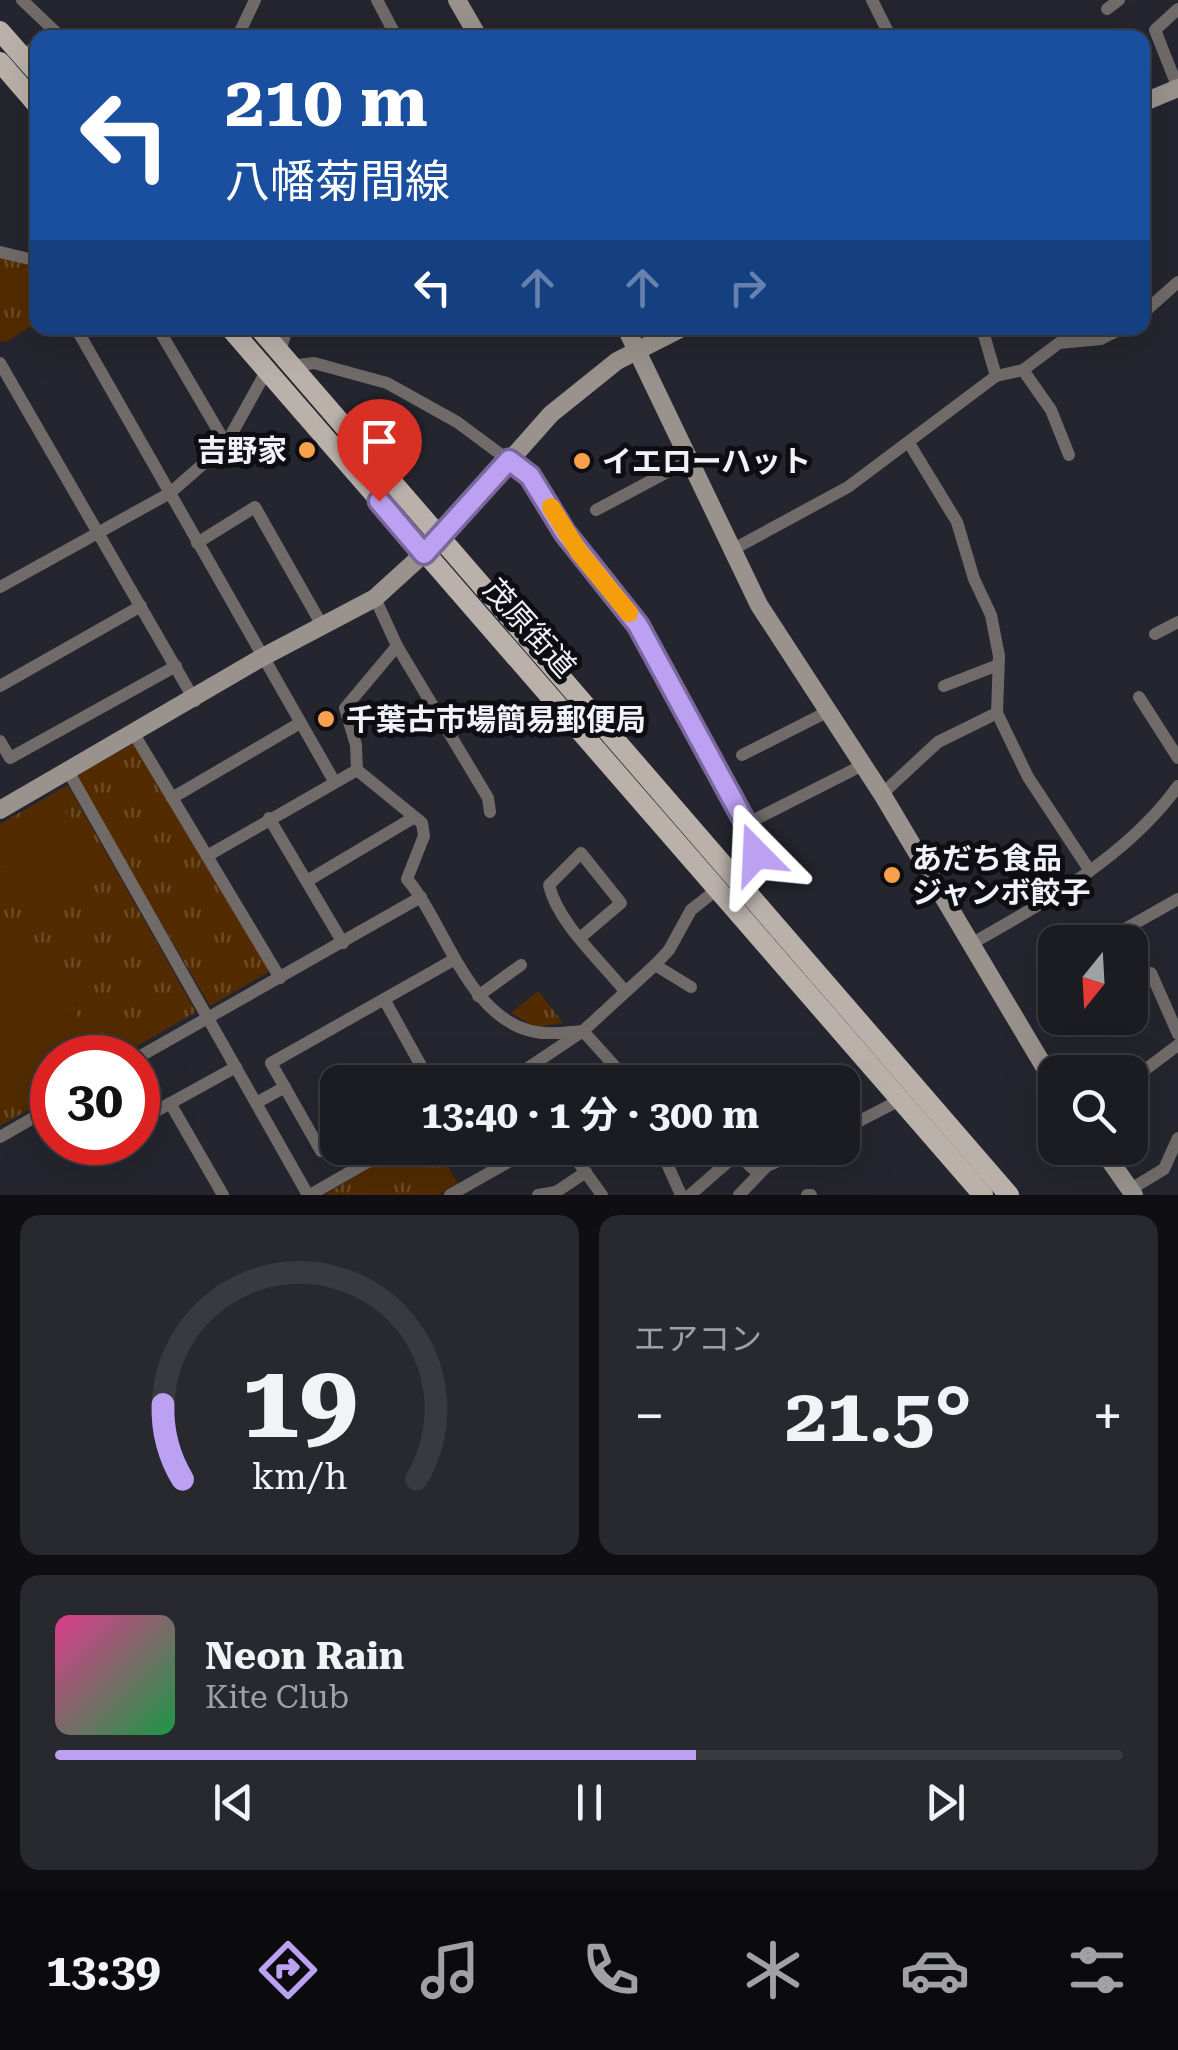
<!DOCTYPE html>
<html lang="ja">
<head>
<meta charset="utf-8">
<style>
	body { margin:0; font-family:"Roboto Serif","Noto Sans JP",serif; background:#28292f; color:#f1f3f6; height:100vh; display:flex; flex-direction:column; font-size:38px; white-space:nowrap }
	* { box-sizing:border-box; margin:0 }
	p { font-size:32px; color:#a0a1a5 }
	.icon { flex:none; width:55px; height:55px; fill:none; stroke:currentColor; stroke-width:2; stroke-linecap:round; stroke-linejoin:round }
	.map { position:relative; height:1195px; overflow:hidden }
	.sheet { display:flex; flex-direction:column; gap:20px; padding:20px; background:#0f0f13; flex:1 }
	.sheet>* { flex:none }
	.hud { position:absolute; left:30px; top:30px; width:1120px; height:305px; border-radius:20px; box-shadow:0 10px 40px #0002,0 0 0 2px #393a40; background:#1a4fa0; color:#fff; overflow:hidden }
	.needle { width:65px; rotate:198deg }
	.fabs { position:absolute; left:1038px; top:925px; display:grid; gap:20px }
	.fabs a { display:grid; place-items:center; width:110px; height:110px; border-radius:20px; background:#1b1c22; box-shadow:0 10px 40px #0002,0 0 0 2px #393a40; font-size:50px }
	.speed { position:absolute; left:30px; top:1035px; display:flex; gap:20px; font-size:50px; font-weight:700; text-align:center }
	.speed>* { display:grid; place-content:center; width:130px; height:130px; border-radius:50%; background:#1b1c22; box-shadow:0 10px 40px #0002,0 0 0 2px #393a40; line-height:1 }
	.speed .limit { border:15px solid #d22; background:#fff; color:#111 }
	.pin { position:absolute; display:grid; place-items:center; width:85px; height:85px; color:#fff; margin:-102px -42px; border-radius:50% 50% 50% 0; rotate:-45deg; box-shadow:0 0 10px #0007 }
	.pin .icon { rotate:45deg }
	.me { position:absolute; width:110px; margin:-55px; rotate:339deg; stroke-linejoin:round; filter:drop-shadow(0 0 8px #0008) }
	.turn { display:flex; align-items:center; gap:35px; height:210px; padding:0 30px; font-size:45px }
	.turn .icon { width:130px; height:130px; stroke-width:2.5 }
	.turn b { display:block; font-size:70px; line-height:85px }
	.lanes { display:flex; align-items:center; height:95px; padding:0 30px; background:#0003; justify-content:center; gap:50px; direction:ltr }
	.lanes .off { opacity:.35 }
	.big { font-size:75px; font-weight:700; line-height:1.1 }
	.sheet .tile { flex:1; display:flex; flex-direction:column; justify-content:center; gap:15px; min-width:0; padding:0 35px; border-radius:20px; background:#28292f }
	.sheet .dial { align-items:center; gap:0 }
	.dial svg { height:260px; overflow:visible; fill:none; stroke:#393a40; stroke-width:7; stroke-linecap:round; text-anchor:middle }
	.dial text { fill:#f1f3f6; stroke:none }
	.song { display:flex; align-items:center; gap:30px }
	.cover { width:120px; height:120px; border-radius:15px; background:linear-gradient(135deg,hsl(330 70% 55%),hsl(140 70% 35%)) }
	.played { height:10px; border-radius:5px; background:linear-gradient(90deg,#bca0f2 60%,#393a40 60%) }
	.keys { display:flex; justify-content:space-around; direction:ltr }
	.heat { display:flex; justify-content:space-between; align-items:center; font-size:55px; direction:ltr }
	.sheet .tiles { flex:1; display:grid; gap:20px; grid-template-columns:1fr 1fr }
	.tile:last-child { grid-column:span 2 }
	.trip { position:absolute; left:320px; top:1065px; width:540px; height:100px; border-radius:20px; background:#1b1c22; box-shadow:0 10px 40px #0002,0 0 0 2px #393a40; font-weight:700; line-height:100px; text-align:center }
	.tabs { display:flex; height:160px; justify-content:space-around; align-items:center; background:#0b0b0e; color:#a0a1a5 }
	.tabs .icon { width:70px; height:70px }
	.tabs .selected { color:#bca0f2 }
	.tabs b { font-size:45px; color:#f1f3f6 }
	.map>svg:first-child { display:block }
	.grass { fill:url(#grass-tufts) }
	.garden { fill:#522b00 }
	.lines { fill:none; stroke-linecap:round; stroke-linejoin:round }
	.street { stroke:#706b68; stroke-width:12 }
	.secondary { stroke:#9a938d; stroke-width:18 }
	.primary { stroke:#bab1aa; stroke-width:20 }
	.route-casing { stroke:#7a689d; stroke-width:25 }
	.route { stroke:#bca0f2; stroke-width:18 }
	.slow { stroke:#f59e0b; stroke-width:18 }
	.poi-dot { fill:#f9a04c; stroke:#0e0e12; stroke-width:4 }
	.labels { text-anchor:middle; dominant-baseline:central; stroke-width:10; stroke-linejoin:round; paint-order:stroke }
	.poi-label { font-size:30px; font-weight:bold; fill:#f1f1f8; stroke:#0e0e12; text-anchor:start }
	.street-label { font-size:30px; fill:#f1f1f8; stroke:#0e0e12 }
</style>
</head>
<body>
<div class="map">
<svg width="1178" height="1195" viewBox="0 0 1178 1195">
	<defs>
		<pattern id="grass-tufts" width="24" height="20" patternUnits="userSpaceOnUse" patternTransform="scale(2.5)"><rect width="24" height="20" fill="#522b00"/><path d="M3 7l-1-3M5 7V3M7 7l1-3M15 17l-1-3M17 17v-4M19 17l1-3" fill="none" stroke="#6b4a26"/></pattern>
	</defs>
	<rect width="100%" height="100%" fill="#24252e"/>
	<!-- grass -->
	<g class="grass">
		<path d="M0,258L24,262L37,278V323L6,342L0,341Z"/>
		<path d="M136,742L270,971L210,1006L75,776Z"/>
		<path d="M68,785L196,1012L118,1057L52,1058V1096L0,1126V824Z"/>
		<path d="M538,991L563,1023L535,1027L511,1013Z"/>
		<path d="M404,1148H437L458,1183L438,1195H324Z"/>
	</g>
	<!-- garden -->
	<g class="garden">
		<path d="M58,798L99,868L30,908L0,856V831Z"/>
		<path d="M0,936C48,955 66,995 89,1038L52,1058V1062L0,1096Z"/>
	</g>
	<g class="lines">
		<!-- street -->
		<g class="street">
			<path d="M22,0L62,38"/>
			<path d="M377,0L397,38"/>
			<path d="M872,0L891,38"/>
			<path d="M1107,9L1119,0"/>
			<path d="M1178,9L1155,30L1178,88"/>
			<path d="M237,38L255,0"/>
			<path d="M23,58L38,43"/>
			<path d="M0,252L38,261"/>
			<path d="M1142,314L1178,282"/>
			<path d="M76,328L334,781"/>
			<path d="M158,328L226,444"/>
			<path d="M982,328L996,376"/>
			<path d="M280,352L287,328"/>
			<path d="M0,363L195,701"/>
			<path d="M291,366L314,363L387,383L457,422L530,476L565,533L638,625L746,824L755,854L730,873"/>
			<path d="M1023,370L1051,410L1069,455"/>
			<path d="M909,443L957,522L974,579L991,615L999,656L997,713L1028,777L1088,868"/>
			<path d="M596,510L690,460"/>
			<path d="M197,543L255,507L323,627"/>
			<path d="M730,551L848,487L996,376L1023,370L1059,343L1101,339L1123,328"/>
			<path d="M0,587L170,493L226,444L267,370"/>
			<path d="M375,598L397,646L345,708L356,745L357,770L422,823L424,836L407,879C446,925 468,1020 536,1032C551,1035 568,1032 583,1031L629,1082"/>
			<path d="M1155,634L1178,622"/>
			<path d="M397,646L488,798L490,812"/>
			<path d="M0,686L141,606"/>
			<path d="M944,686L998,665"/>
			<path d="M1139,697L1178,758"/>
			<path d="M134,734L280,978"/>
			<path d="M0,741L10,758L176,666"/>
			<path d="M742,755L827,712"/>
			<path d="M68,771L308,1195"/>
			<path d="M882,794L938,742L997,713"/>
			<path d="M172,798L300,723"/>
			<path d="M269,818L343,943"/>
			<path d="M746,824L863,765"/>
			<path d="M207,856L357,770"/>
			<path d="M307,881L413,818"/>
			<path d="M1125,929L1178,899"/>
			<path d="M581,937L621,903L581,853L549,885C558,923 599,959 624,990"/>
			<path d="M971,944C1045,902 1128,856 1178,786"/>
			<path d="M655,965L691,987"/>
			<path d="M1151,973L1178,1034"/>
			<path d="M478,996L521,965"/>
			<path d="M384,999L430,1082"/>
			<path d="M137,1058L421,897"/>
			<path d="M1130,1081L1178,1045"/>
			<path d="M445,1082L484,1071L496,1082"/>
			<path d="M507,1082L583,1031L655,965L669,950L691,910L720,887"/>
			<path d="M170,1103L223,1195"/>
			<path d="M256,1103L285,1087"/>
			<path d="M138,1121L236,1067"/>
			<path d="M842,1130L902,1099"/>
			<path d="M0,1137L52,1107"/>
			<path d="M338,1142L321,1151L271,1063L455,959"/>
			<path d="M568,1148L602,1195"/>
			<path d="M660,1148L681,1195"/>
			<path d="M1131,1189L1164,1169L1178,1138"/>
			<path d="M310,1195L392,1148"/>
			<path d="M450,1195L533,1148"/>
			<path d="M538,1195L556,1192L586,1172"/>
			<path d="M690,1195L737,1154L759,1174"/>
			<path d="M739,1195L767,1166L808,1148"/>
			<path d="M807,1195H811"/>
		</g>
		<!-- secondary -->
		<g class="secondary">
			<path d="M457,0L479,38"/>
			<path d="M1142,103L1178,88"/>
			<path d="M626,328L759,605L882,794L1055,1085"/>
			<path d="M0,810L261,658L375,598L442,537L551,414L617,361L682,328"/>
			<path d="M1101,1148L1134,1195"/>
		</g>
		<!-- primary -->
		<g class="primary">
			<path d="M0,31L38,74"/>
			<path d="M0,62L38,106"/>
			<path d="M230,328L983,1195"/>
			<path d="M259,328L1009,1195"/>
		</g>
	</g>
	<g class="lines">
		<!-- route casing -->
		<g class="route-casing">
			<path id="route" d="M379,501L424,554L509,460L530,476L565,533L638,625L746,824L756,854"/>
		</g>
		<!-- route -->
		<use href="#route" class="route"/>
		<!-- slow -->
		<path class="slow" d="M551,507L579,552L629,613"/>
	</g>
	<!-- markers -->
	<g class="poi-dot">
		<circle cx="307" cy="450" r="10"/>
		<circle cx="582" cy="461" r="10"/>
		<circle cx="326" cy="719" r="10"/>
		<circle cx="892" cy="875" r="10"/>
	</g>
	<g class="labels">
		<!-- poi labels -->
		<g class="poi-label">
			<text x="287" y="450" text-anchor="end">吉野家</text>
			<text x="602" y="461">イエローハット</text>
			<text x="346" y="719">千葉古市場簡易郵便局</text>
			<text x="912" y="858">あだち食品<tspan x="912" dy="34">ジャンボ餃子</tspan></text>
		</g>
		<!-- street labels -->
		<g class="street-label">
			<text transform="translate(530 628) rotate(48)">茂原街道</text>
		</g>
	</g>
</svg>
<div class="fabs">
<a><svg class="needle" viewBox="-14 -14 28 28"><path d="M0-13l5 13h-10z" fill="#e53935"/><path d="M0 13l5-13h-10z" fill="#a0a1a5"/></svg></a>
<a><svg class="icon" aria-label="search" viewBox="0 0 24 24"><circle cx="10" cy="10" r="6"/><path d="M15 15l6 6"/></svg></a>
</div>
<div class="speed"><div class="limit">30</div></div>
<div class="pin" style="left:379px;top:501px;background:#d93025"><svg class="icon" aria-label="arrive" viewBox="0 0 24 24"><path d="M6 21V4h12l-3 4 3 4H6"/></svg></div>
<svg class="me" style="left:756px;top:854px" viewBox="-20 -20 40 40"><path d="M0-17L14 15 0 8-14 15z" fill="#bca0f2" stroke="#fff" stroke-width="4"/></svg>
<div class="trip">13:40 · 1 分 · 300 m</div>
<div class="hud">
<div class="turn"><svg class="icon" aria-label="left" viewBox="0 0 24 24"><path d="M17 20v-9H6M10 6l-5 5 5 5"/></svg><div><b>210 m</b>八幡菊間線</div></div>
<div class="lanes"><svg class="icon" aria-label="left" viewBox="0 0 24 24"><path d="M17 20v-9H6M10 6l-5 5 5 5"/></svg><svg class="icon off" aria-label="ahead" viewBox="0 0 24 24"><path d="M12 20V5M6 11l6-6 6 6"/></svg><svg class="icon off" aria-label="ahead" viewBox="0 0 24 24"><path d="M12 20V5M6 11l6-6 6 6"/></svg><svg class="icon off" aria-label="right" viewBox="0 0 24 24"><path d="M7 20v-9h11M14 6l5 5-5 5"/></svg></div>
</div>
</div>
<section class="sheet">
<div class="tiles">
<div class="tile dial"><svg viewBox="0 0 100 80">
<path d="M14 69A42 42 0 1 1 86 69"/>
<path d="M14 69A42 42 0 0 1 8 46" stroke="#bca0f2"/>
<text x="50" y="56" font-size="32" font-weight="700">19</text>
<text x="50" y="72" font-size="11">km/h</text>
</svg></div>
<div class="tile"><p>エアコン</p>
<div class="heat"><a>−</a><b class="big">21.5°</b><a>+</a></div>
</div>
<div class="tile">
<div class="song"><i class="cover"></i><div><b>Neon Rain</b><p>Kite Club</p></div></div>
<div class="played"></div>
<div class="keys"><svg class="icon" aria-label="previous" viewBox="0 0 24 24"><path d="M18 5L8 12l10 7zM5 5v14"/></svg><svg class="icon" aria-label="pause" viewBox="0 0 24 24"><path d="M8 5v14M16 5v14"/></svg><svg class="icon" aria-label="next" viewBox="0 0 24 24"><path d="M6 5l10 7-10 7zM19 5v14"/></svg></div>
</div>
</div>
</section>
<nav class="tabs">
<b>13:39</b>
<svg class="icon selected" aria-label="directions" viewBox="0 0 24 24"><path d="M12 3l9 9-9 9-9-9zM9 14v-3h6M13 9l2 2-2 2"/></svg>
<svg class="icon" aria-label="music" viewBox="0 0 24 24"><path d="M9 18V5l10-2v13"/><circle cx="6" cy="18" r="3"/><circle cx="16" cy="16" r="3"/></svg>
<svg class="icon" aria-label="phone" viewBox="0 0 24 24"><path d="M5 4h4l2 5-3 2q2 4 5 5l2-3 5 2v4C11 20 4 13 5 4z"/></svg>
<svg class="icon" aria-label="climate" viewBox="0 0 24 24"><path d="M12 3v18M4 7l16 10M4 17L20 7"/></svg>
<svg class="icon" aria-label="car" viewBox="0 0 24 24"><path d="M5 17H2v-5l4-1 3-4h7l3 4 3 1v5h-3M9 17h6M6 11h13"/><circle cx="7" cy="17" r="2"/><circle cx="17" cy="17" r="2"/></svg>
<svg class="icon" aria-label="filters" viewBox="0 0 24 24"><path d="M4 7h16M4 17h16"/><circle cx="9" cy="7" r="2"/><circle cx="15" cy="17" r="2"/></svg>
</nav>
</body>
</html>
